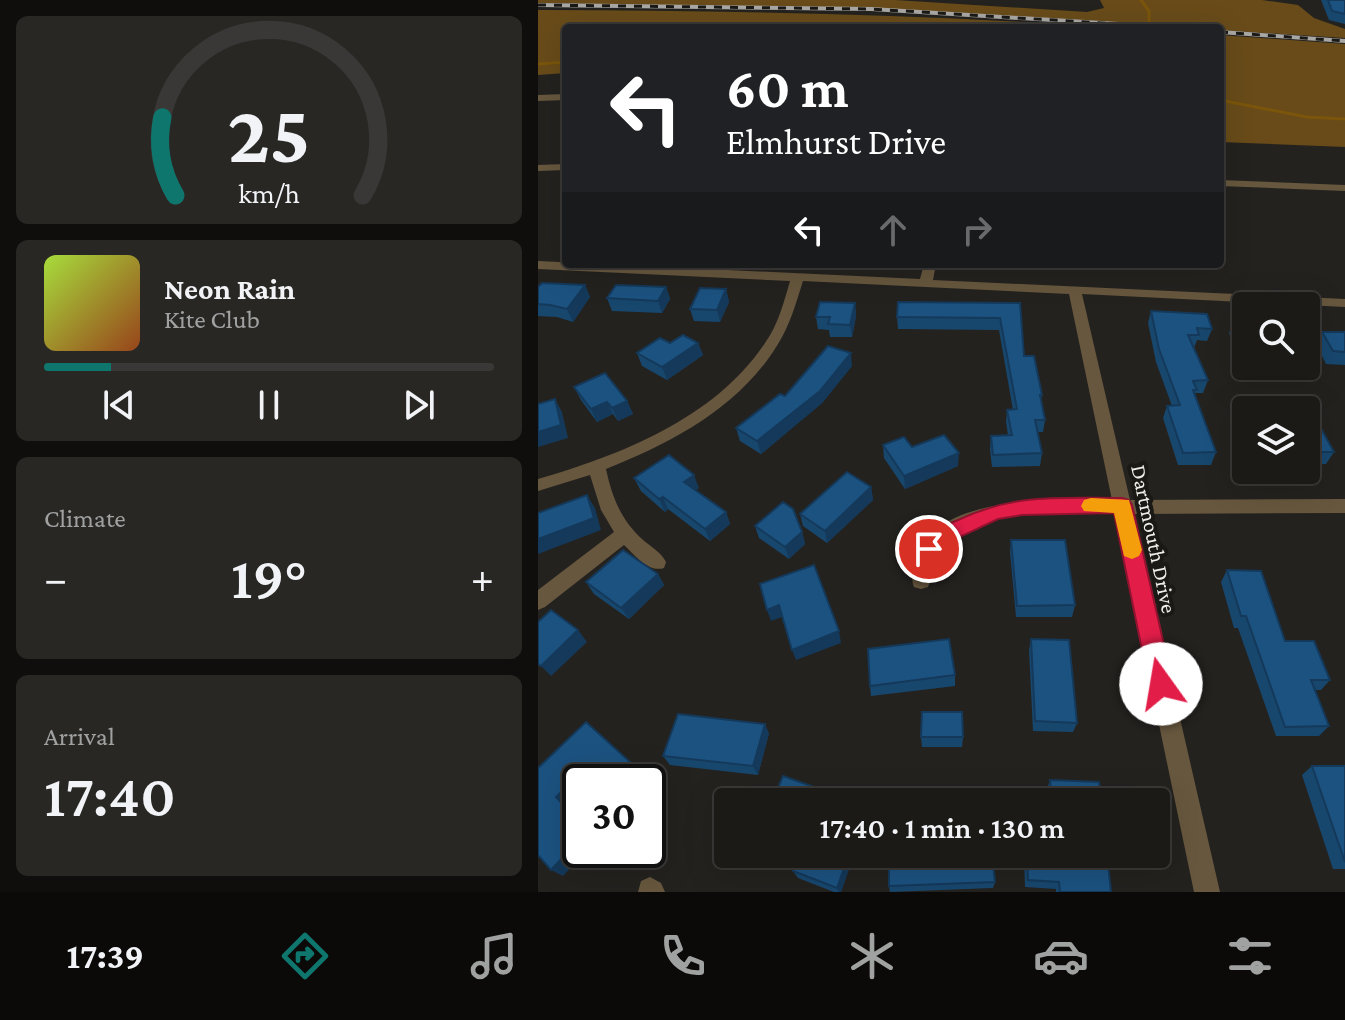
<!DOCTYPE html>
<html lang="en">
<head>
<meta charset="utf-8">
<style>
	body { margin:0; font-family:"Crimson Pro",serif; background:#282724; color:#f1f3f6; height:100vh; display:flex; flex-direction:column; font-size:30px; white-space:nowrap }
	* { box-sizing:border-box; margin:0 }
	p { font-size:26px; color:#a0a1a1 }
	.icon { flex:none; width:44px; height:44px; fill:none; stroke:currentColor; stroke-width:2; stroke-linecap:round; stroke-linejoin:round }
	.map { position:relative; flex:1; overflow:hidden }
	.side { display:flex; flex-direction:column; gap:16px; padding:16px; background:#0f0e0d; width:538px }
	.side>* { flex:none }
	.hud { position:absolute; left:24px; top:24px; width:662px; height:244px; border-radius:8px; box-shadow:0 8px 32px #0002,0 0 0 2px #393836; background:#202124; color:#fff; overflow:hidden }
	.controls { position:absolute; left:694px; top:292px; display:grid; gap:16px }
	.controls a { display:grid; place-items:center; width:88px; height:88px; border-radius:8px; background:#1b1a17; box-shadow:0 8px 32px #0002,0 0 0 2px #393836; font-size:40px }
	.speed { position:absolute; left:24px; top:764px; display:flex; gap:16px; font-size:40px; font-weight:700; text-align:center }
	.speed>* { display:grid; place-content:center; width:104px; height:104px; border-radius:50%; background:#1b1a17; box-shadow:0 8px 32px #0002,0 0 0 2px #393836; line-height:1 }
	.speed .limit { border:4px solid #111; border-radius:12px; background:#fff; color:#111 }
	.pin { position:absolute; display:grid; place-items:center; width:68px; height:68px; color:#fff; margin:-34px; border:4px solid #fff; border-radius:50%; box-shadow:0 2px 8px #0007 }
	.me { position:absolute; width:88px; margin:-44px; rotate:347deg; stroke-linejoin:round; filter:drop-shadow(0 0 6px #0008) }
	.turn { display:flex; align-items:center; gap:28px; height:168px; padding:0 32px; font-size:36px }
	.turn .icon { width:104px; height:104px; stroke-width:2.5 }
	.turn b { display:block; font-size:56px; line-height:68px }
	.lanes { display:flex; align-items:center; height:76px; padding:0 32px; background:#0003; justify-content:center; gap:40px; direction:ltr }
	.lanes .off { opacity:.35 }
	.big { font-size:60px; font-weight:600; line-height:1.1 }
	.side .card { flex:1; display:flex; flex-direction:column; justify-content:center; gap:12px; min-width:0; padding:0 28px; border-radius:12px; background:#282724 }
	.side .dial { align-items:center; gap:0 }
	.dial svg { height:208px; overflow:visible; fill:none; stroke:#393836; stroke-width:7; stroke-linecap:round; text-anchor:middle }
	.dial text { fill:#f1f3f6; stroke:none }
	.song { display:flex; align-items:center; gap:24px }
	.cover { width:96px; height:96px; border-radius:12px; background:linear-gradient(135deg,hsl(80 70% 55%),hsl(20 70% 35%)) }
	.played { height:8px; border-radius:4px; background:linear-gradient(90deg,#0f766e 15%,#393836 15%) }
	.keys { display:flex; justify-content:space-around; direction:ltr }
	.heat { display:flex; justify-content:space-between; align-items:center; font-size:44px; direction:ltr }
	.trip { position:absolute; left:176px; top:788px; width:456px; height:80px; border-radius:8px; background:#1b1a17; box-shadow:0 8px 32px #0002,0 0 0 2px #393836; font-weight:600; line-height:80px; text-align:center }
	.dock { display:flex; height:128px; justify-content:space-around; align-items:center; background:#0b0a09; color:#a0a1a1 }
	.dock .icon { width:56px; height:56px }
	.dock .current { color:#0f766e }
	.dock b { font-size:36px; color:#f1f3f6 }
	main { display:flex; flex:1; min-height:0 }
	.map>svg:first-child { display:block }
	.forest { fill:#684b19 }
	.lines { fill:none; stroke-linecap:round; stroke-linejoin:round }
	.stream { stroke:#7a550b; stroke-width:3 }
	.minor { fill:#67573e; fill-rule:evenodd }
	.rail-casing { stroke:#a8a7a4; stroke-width:4 }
	.rail { stroke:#1b1916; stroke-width:3; stroke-dasharray:8; stroke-linecap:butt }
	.wall { fill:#18476e }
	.shaded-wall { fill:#14395a }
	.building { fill:#1c5280; stroke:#14395a; stroke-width:2 }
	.route { fill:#e11d48; stroke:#92132f; stroke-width:2 }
	.slow { fill:#f59e0b }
	.labels { text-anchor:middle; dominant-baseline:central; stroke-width:8; stroke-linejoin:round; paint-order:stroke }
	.street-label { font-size:22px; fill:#efeeeb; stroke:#1b1916 }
</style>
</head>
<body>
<main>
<section class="side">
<div class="card dial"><svg viewBox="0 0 100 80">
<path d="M14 69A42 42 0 1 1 86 69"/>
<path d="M14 69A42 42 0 0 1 9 39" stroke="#0f766e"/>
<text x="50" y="56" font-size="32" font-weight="700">25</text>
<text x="50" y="72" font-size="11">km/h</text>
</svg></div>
<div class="card">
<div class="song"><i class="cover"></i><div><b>Neon Rain</b><p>Kite Club</p></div></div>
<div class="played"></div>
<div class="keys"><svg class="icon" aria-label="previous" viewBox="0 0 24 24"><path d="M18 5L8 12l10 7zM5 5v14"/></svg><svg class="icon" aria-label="pause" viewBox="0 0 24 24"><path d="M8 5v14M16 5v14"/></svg><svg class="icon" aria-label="next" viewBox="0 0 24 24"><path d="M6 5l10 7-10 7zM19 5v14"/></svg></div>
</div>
<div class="card"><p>Climate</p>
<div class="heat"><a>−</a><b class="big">19°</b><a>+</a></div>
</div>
<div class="card"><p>Arrival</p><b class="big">17:40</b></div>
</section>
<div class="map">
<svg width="807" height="892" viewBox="0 0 807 892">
	<rect width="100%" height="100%" fill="#24221f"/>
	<!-- forest -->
	<g class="forest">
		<path d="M0,0H357L549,12L566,8L562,0H724L760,5L776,18L807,29V38L348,9L0,3Z"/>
		<path d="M0,10C194,11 387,14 581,28H28V73L0,75Z"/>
		<path d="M682,35L807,44V147L682,142Z"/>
	</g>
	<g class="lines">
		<!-- stream -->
		<g class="stream">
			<path d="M603,0L611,11V24"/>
			<path d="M0,64L28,62"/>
			<path d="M682,100L769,117L807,119"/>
		</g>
		<!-- minor -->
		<g class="minor">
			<path d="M28,94V100L0,101V95Z"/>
			<path d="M28,164V170L0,171V165Z"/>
			<path d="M682,180L807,185V191L682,186Z"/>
			<path d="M0,261L382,279L386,264H398L395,280L807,299V307L544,294L592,500L807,499V513L595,514L682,892H656L577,514C531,514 429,506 400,551C393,562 395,576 390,587L383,589L376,587C372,578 376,566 379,557C399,493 522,500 574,500L531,294L265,281C258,303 252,325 240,344C202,407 134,443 68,469C74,497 83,520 104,539C113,547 123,552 128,562L126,568C110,573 97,555 86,545L7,607L0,610V590L76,532L63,510L52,475L0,491V479C83,455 177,418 227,343C240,325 246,302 252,281L0,269Z"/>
			<path d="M112,877L123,883L127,892H100L103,881Z"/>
		</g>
		<!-- rail casing -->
		<g class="rail-casing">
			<g id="rail">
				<path d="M0,5L333,9L646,28"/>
				<path d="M682,32L807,41"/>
			</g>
		</g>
		<!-- rail -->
		<use href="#rail" class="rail"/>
	</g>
	<!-- wall -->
	<g class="wall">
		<path d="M783,0H807V24L791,20Z"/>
		<path d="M47,285L52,297L35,322L19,317L0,316V287Z"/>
		<path d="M128,287L132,299L124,313L74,311L69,298Z"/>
		<path d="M188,289L191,302L182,322L156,321L152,309Z"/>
		<path d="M317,303L318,316L314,337H292L291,330L280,329L278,317Z"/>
		<path d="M482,303L486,356L504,395L503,402L507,420L505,432H499L504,453L502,466L454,467L452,449L453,436L470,435L468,422L469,410H475L461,330L360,329L359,317Z"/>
		<path d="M613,311L674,329L669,341L659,340L656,348L670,380L665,393H657V395L678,452L673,465H640L625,418L629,406H634L618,362L610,323Z"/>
		<path d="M696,320L708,321V351L697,350L691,333Z"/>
		<path d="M784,332H807V365L788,364L778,344Z"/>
		<path d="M132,343H160L165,355L129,380L104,366L99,353Z"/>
		<path d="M314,366L284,403L223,454L202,441L198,428L247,396Z"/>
		<path d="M36,387L89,401L95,414L80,421L75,414L59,422L43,400Z"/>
		<path d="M768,416L796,452L788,464L768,465Z"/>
		<path d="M345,445L420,466L367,489L346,458Z"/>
		<path d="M96,478L161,488L157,490L188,512L192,524L172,541L130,509L127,512L103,491Z"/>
		<path d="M333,487L335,500L289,543L265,526L262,514Z"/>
		<path d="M217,526L264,532L267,544L251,559L221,538Z"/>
		<path d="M473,540L537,605L534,617H478L472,552Z"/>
		<path d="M689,570L747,641L792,680L783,690H777L791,726L781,736H738L700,628H696L683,582Z"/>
		<path d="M120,574L126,585L91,619L56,594L48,582Z"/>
		<path d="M493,639L539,723L535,732L495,731L491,650Z"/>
		<path d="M417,675V686L333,696L332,686Z"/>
		<path d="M231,733L220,775L132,765L125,756Z"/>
		<path d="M383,737H425L424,747H384Z"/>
		<path d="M774,766H807V869H795L764,775Z"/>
		<path d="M512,780L563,802H510L509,789Z"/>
		<path d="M258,854H316L303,892H296L260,878L255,871L262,855Z"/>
		<path d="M486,854H569L573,892H518V889L487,887Z"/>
		<path d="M457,882L455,888L352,892L351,886Z"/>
	</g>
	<!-- shaded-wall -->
	<g class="shaded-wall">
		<path d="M47,285L52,297L35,322L29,309Z"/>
		<path d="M128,287L132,299L124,313L120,301Z"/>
		<path d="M188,289L191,302L182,322L179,310Z"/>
		<path d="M317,303L318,316L314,337L312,325Z"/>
		<path d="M160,343L165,355L129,380L124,367Z"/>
		<path d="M313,353L314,366L284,403L223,454L219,441Z"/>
		<path d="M17,399L24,412L30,438L0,447V432Z"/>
		<path d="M89,401L95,414L80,421L74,408Z"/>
		<path d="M69,402L75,414L59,422L53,409Z"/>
		<path d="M421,453L420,466L367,489L366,476Z"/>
		<path d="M156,475L161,488L151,494L146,482Z"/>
		<path d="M333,487L335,500L289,543L287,531Z"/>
		<path d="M49,495L57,508L63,530L0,554V539Z"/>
		<path d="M125,497L130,509L127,512L121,499Z"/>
		<path d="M188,512L192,524L172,541L167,529Z"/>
		<path d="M264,532L267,544L251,559L247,547Z"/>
		<path d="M120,574L126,585L91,619L83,608Z"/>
		<path d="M241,605L244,617L233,621L229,610Z"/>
		<path d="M40,630L49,642L13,676L3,666Z"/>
		<path d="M301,631L303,643L258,660L254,650Z"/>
		<path d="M227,724L231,733L220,775L215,766Z"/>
		<path d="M92,762L101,771L90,782H73Z"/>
		<path d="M39,777L45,782H42V792L29,806L42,819V822L18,797Z"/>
		<path d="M42,839V850H49L25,876L13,870Z"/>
		<path d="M311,854H316L303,892H301L299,888Z"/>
	</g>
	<!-- building -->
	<g class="building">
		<path d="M790,0H807V14L794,11Z"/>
		<path d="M4,283L47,285L29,309L12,305L0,304V287Z"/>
		<path d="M78,285L128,287L120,301L69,298Z"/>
		<path d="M162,288L188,289L179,310L152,309Z"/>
		<path d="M282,302L317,303L312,325L290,324L292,317H278Z"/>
		<path d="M360,302L482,303L486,356H496L504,395H502L507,420H497L504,453L455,455L453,436L474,435L469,410L479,409L462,318L359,317Z"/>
		<path d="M613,311L669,314L674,329L659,328L661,335H650L670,380L655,381L659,390H655L678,452L645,453L629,406L642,405L621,349Z"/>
		<path d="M696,320L708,321V338H702Z"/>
		<path d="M784,332H807V352L795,351Z"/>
		<path d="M145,335L160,343L124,367L99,353L122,338L132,343Z"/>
		<path d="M290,346L313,353L282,391L219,441L198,428L242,394L247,396Z"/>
		<path d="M67,373L89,401L74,408L69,402L53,409L36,387Z"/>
		<path d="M17,399L23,425L0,432V404Z"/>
		<path d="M768,416H776L796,452H770L768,448Z"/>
		<path d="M406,435L421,453L366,476L345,445L366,437L374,447Z"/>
		<path d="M131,455L156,475L146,482L188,512L167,529L125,497L121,499L96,478Z"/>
		<path d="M309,472L333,487L287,531L262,514Z"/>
		<path d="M49,495L56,518L0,539V513Z"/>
		<path d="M245,502L255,509L264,532L247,547L217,526Z"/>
		<path d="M473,540H527L537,605L479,606Z"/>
		<path d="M85,550L120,574L83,608L48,582Z"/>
		<path d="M276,565L301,631L254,650L241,605L229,610L222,584Z"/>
		<path d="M689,570L723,571L747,641H776L792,680H773L791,726L747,727L708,616H703Z"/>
		<path d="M13,610L40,630L3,666L0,664V622Z"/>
		<path d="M411,639L417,675L332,686L330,649Z"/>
		<path d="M493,639L531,640L539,723L497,721Z"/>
		<path d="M384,712H424L425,737H383Z"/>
		<path d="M140,714L227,724L215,766L125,756Z"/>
		<path d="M48,722L92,762L73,782H44L39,777L18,797L42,822V839L13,870L0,855V768Z"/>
		<path d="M774,766H807V862Z"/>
		<path d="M245,776L318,802H234Z"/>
		<path d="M512,780L561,782L563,802H514Z"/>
		<path d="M263,854H311L299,888L255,871Z"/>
		<path d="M351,854H454L457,882L351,886Z"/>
		<path d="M489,854H569L573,892H522L521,882L490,880Z"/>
	</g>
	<!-- route -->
	<path class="route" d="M584,498L591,500L594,505L635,684L632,692L623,695L615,692L611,684L576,513L484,515L460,519L415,540L391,557L384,555L381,549C388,534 405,526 420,520C478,493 521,498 584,498Z"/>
	<!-- slow -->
	<path class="slow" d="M553,498L591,500L604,550L601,556L594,559L586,556L576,513L546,511L543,506L546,500Z"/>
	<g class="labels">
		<!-- street labels -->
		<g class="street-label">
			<text transform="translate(616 539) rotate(78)">Dartmouth Drive</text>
		</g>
	</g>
</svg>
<div class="controls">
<a><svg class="icon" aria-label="search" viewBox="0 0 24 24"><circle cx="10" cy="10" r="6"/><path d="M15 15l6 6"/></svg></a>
<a><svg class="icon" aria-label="layers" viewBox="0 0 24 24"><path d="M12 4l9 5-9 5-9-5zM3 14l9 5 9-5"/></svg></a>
</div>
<div class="speed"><div class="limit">30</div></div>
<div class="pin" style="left:391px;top:549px;background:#d93025"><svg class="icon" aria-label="arrive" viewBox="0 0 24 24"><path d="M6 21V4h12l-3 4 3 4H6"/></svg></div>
<svg class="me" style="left:623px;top:684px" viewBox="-20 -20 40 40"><circle r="19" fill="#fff"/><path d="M0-13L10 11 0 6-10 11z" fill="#e11d48"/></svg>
<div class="trip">17:40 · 1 min · 130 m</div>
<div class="hud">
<div class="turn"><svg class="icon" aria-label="left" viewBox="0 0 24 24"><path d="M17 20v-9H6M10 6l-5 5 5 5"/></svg><div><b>60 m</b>Elmhurst Drive</div></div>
<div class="lanes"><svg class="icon" aria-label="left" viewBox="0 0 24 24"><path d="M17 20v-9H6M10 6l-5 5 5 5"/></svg><svg class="icon off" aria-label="ahead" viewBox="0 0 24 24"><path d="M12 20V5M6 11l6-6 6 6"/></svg><svg class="icon off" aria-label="right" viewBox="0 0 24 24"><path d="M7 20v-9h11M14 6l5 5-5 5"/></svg></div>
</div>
</div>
</main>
<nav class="dock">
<b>17:39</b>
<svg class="icon current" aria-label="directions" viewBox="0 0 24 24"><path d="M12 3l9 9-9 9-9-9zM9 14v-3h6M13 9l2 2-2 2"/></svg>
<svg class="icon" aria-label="music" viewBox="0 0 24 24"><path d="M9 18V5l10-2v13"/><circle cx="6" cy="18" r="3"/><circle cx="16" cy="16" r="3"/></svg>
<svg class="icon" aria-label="phone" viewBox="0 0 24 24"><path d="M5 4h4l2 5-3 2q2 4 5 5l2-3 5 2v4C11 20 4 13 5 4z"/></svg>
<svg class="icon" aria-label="climate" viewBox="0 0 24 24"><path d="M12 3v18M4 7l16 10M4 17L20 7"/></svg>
<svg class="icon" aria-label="car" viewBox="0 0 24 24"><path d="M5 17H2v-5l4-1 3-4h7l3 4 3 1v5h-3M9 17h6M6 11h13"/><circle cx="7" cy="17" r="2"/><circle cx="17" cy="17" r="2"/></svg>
<svg class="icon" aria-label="filters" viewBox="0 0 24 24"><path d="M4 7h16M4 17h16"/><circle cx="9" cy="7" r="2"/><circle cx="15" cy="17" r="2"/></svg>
</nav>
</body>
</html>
